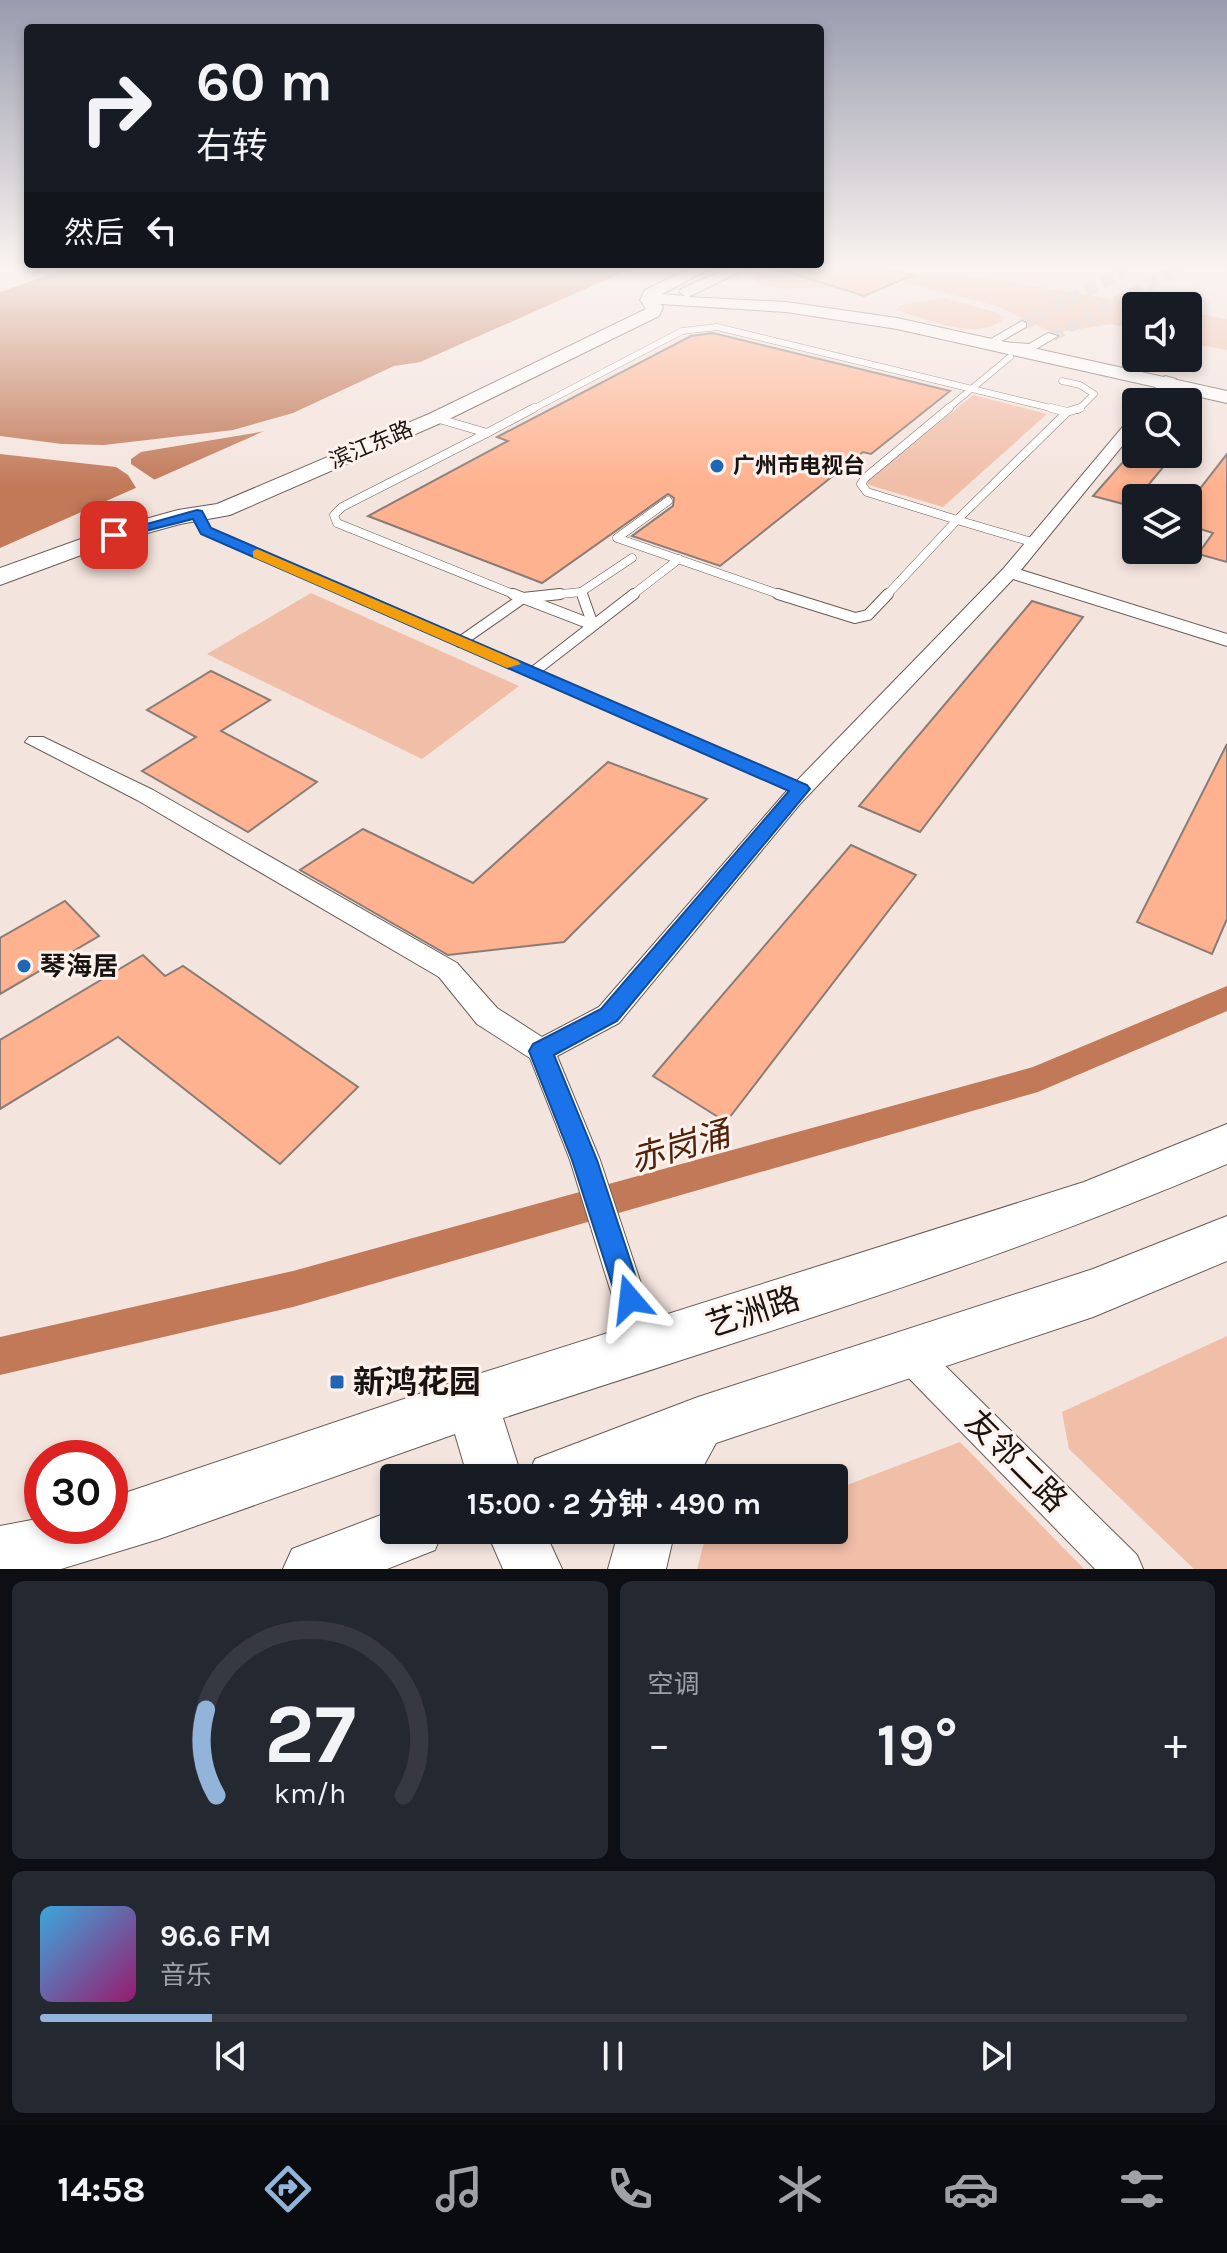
<!DOCTYPE html>
<html lang="zh">
<head>
<meta charset="utf-8">
<style>
	body { margin:0; font-family:Karla,"Noto Sans SC",sans-serif; background:#242831; color:#f1f3f6; height:100vh; display:flex; flex-direction:column; font-size:30px; white-space:nowrap }
	* { box-sizing:border-box; margin:0 }
	p { font-size:26px; color:#9ea1a6 }
	.icon { flex:none; width:44px; height:44px; fill:none; stroke:currentColor; stroke-width:2; stroke-linecap:round; stroke-linejoin:round }
	.map { position:relative; height:1569px; overflow:hidden }
	.drawer { display:flex; flex-direction:column; gap:12px; padding:12px; background:#0d0f14; flex:1 }
	.drawer>* { flex:none }
	.banner { position:absolute; left:24px; top:24px; width:800px; height:244px; border-radius:8px; box-shadow:0 4px 12px #0003; background:#171b24; color:#f1f3f6; overflow:hidden }
	.buttons { position:absolute; left:1122px; top:292px; display:grid; gap:16px }
	.buttons a { display:grid; place-items:center; width:80px; height:80px; border-radius:8px; background:#171b24; box-shadow:0 4px 12px #0003; font-size:40px }
	.speed { position:absolute; left:24px; top:1440px; display:flex; gap:16px; font-size:40px; font-weight:700; text-align:center }
	.speed>* { display:grid; place-content:center; width:104px; height:104px; border-radius:50%; background:#171b24; box-shadow:0 4px 12px #0003; line-height:1 }
	.speed .limit { border:12px solid #d22; background:#fff; color:#111 }
	.pin { position:absolute; display:grid; place-items:center; width:68px; height:68px; color:#fff; margin:-34px; border-radius:16px; box-shadow:0 4px 12px #0006 }
	.me { position:absolute; width:88px; margin:-44px; rotate:343deg; stroke-linejoin:round; filter:drop-shadow(0 0 6px #0008) }
	.turn { display:flex; align-items:center; gap:28px; height:168px; padding:0 40px; font-size:36px }
	.turn .icon { width:104px; height:104px; stroke-width:2.5 }
	.turn b { display:block; font-size:56px; line-height:68px }
	.then { display:flex; align-items:center; height:76px; padding:0 40px; background:#0003; gap:16px; font-size:30px }
	.big { font-size:60px; font-weight:700; line-height:1.1 }
	.drawer .card { flex:1; display:flex; flex-direction:column; justify-content:center; gap:12px; min-width:0; padding:0 28px; border-radius:12px; background:#242831 }
	.drawer .dial { align-items:center; gap:0 }
	.dial svg { height:208px; overflow:visible; fill:none; stroke:#363941; stroke-width:7; stroke-linecap:round; text-anchor:middle }
	.dial text { fill:#f1f3f6; stroke:none }
	.song { display:flex; align-items:center; gap:24px }
	.cover { width:96px; height:96px; border-radius:12px; background:linear-gradient(135deg,hsl(200 70% 55%),hsl(320 70% 35%)) }
	.played { height:8px; border-radius:4px; background:linear-gradient(90deg,#93b4da 15%,#363941 15%) }
	.keys { display:flex; justify-content:space-around; direction:ltr }
	.heat { display:flex; justify-content:space-between; align-items:center; font-size:44px; direction:ltr }
	.drawer .tiles { flex:1; display:grid; gap:12px; grid-template-columns:1fr 1fr }
	.card:last-child { grid-column:span 2 }
	.trip { position:absolute; left:380px; top:1464px; width:468px; height:80px; border-radius:8px; background:#171b24; box-shadow:0 4px 12px #0003; font-weight:700; line-height:80px; text-align:center }
	.menu { display:flex; height:128px; justify-content:space-around; align-items:center; background:#090b0e; color:#9ea1a6 }
	.menu .icon { width:56px; height:56px }
	.menu .current { color:#93b4da }
	.menu b { font-size:36px; color:#f1f3f6 }
	.map>svg:first-child { display:block }
	.green { fill:#f1bea8 }
	.water { fill:#c17958 }
	.pier { fill:#f4e4de }
	.lines { fill:none; stroke-linecap:round; stroke-linejoin:round }
	.canal { fill:#c17958; fill-rule:evenodd }
	.building { fill:#ffb28f; stroke:#8a7c76; stroke-width:2 }
	.street-tunnel { stroke:#d3c5bf; stroke-width:12; stroke-dasharray:12 6; stroke-linecap:butt }
	.lane-far2-casing { stroke:#695c56; stroke-width:7 }
	.lane-far1-casing { stroke:#695c56; stroke-width:9 }
	.lane-casing { stroke:#695c56; stroke-width:12 }
	.street-casing { stroke:#695c56; stroke-width:2 }
	.secondary-casing { stroke:#695c56; stroke-width:2 }
	.lane-far2 { stroke:#fff; stroke-width:6 }
	.lane-far1 { stroke:#fff; stroke-width:8 }
	.lane { stroke:#fff; stroke-width:10 }
	.street { fill:#fff; fill-rule:evenodd }
	.secondary { fill:#fff; fill-rule:evenodd }
	.route { fill:#1a73e8; stroke:#114b97; stroke-width:2 }
	.slow { fill:#f59e0b }
	.poi-dot { fill:#2066b7; stroke:#fff2ed; stroke-width:3 }
	.labels { text-anchor:middle; dominant-baseline:central; stroke-width:6; stroke-linejoin:round; paint-order:stroke }
	.far-street-label { font-size:22px; fill:#191412; stroke:#fff2ed }
	.far-poi-label { font-size:22px; font-weight:bold; fill:#191412; stroke:#fff2ed; text-anchor:start }
	.poi-label { font-size:26px; font-weight:bold; fill:#191412; stroke:#fff2ed; text-anchor:start }
	.near-street-label { font-size:32px; fill:#191412; stroke:#fff2ed }
	.near-poi-label { font-size:32px; font-weight:bold; fill:#191412; stroke:#fff2ed; text-anchor:start }
	.near-water-label { font-size:34px; font-style:italic; fill:#512209; stroke:#fff2ed }
</style>
</head>
<body>
<div class="map">
<svg width="1227" height="1569" viewBox="0 0 1227 1569">
	<rect width="100%" height="100%" fill="#f4e4de"/>
	<!-- green -->
	<g class="green">
		<path d="M778,267H824L878,282L871,286L780,289L754,283L755,276Z"/>
		<path d="M844,267L998,280L1153,306H1136V330L1111,324L1053,333L997,306Z"/>
		<path d="M943,298L992,311L1005,318C977,343 927,319 896,310L902,305Z"/>
		<path d="M1188,312L1227,319V350L1188,343Z"/>
		<path d="M973,395L1047,414L943,507L869,485L867,482Z"/>
		<path d="M311,593L519,686L422,759L207,654Z"/>
		<path d="M1227,1336V1569H1194L1069,1449L1062,1412Z"/>
		<path d="M960,1442L1084,1569H697L705,1539L729,1530H834V1490Z"/>
	</g>
	<!-- water -->
	<path class="water" d="M71,267H635L0,548V292Z"/>
	<!-- pier -->
	<path class="pier" d="M428,361L272,430L141,452L131,459V464L158,482L138,491L128,475L116,467L0,454V436L62,444L104,445L233,430L293,413L394,366Z"/>
	<g class="lines">
		<!-- canal -->
		<path class="canal" d="M1227,986V1011L1038,1092L293,1307L0,1375V1337L293,1271L1033,1067Z"/>
	</g>
	<!-- building -->
	<g class="building">
		<path d="M786,267H880L913,275L864,296L785,271Z"/>
		<path d="M713,333L950,391L871,454L863,452L720,566L632,536L673,506L674,498L668,494L542,583L368,516L508,441L497,437L691,336Z"/>
		<path d="M1130,454H1174L1131,506L1093,496Z"/>
		<path d="M1227,454V562L1198,554L1213,533L1188,525V504Z"/>
		<path d="M1032,601L1083,617L920,832L859,806Z"/>
		<path d="M211,671L270,700L221,731L317,782L248,832L142,771L196,737L147,710Z"/>
		<path d="M1227,744V919L1212,954L1137,922Z"/>
		<path d="M608,762L707,799L564,942L448,955L300,870L363,829L473,883Z"/>
		<path d="M851,845L916,875L726,1122L653,1076Z"/>
		<path d="M65,901L99,936L0,994V938Z"/>
		<path d="M143,955L165,976L183,966L358,1087L280,1164L118,1037L0,1109V1040Z"/>
	</g>
	<g class="lines">
		<!-- street-tunnel -->
		<g class="street-tunnel">
			<path d="M1022,325L1132,267"/>
			<path d="M1052,336L1182,267"/>
		</g>
		<!-- lane-far2 casing -->
		<g class="lane-far2-casing">
			<g id="lane-far2">
				<path d="M1062,381L1080,385L1094,394L1078,410"/>
				<path d="M531,410L682,331L717,327L1059,410"/>
				<path d="M946,410L1010,357"/>
			</g>
		</g>
		<!-- lane-far1 casing -->
		<g class="lane-far1-casing">
			<g id="lane-far1">
				<path d="M949,408L865,478L861,484L867,492L957,520L1067,412"/>
				<path d="M1051,408L1067,412L1080,408"/>
				<path d="M436,418L487,433L534,408"/>
				<path d="M487,433L342,507L334,515L337,523L518,596"/>
				<path d="M668,501L617,538L784,596"/>
				<path d="M197,514L205,531L356,596"/>
				<path d="M581,592L632,558"/>
				<path d="M541,596L581,592L583,596"/>
				<path d="M631,596L679,559"/>
				<path d="M886,596L957,520L1035,543"/>
			</g>
		</g>
		<!-- lane casing -->
		<g class="lane-casing">
			<g id="lane">
				<path d="M351,594L801,789"/>
				<path d="M513,594L523,598L560,594"/>
				<path d="M582,594L593,625"/>
				<path d="M778,594L855,618L868,615L888,594"/>
				<path d="M460,642L523,598L593,625"/>
				<path d="M532,673L634,594"/>
			</g>
		</g>
		<!-- street casing -->
		<g class="street-casing">
			<g id="street">
				<path d="M1022,321L1026,323V327L1000,342L1029,344L1048,333L1058,336L1031,352L999,348L998,343L989,340Z"/>
				<path d="M1165,376L1176,379L1158,402H1144Z"/>
				<path d="M1136,416V429L1021,570L1227,634V646L1013,579L800,804L619,1023L557,1056L600,1160L662,1347L657,1359L645,1364L633,1359L628,1347L570,1160L530,1058L477,1024L439,977L137,800L25,742L29,737H43L153,790L457,963L497,1008L542,1037L599,1007L784,794L1004,568L1131,417Z"/>
				<path d="M908,1336L920,1341L1137,1555L1143,1569H1095L896,1365L891,1353L896,1341Z"/>
			</g>
		</g>
		<!-- secondary casing -->
		<g class="secondary-casing">
			<g id="secondary">
				<path d="M693,267H713L662,294L685,296L679,292L681,289L731,267H750L688,297L786,302L897,318L1227,391V403L897,329L786,312L661,304L663,307L659,316L443,422L230,515L180,524L122,540L0,585V568L106,530L178,510L217,504L429,414L646,309L640,300L645,290Z"/>
				<path d="M1227,1124V1164C992,1265 746,1338 503,1418L522,1478H468L455,1434L159,1539L61,1569H0V1526L42,1518V1526H110V1498L472,1376L1084,1182Z"/>
				<path d="M1227,1216V1261L1093,1317L716,1443L697,1478H641L644,1470L624,1478H527L535,1459L698,1397L1093,1269Z"/>
				<path d="M394,1510V1530H443L435,1550L387,1569H283L292,1549Z"/>
				<path d="M486,1530H544L562,1569H503Z"/>
				<path d="M619,1530H675L666,1569H608Z"/>
			</g>
		</g>
		<!-- lane-far2 -->
		<use href="#lane-far2" class="lane-far2"/>
		<!-- lane-far1 -->
		<use href="#lane-far1" class="lane-far1"/>
		<!-- lane -->
		<use href="#lane" class="lane"/>
		<!-- street -->
		<use href="#street" class="street"/>
		<!-- secondary -->
		<use href="#secondary" class="secondary"/>
	</g>
	<!-- sky -->
	<linearGradient id="sky" x2="0" y2="1"><stop stop-color="#989cae"/><stop offset="0.55" stop-color="#faf3f0"/><stop offset="1" stop-color="#faf3f0" stop-opacity="0"/></linearGradient>
	<rect width="1227" height="486" fill="url(#sky)"/>
	<!-- route -->
	<path class="route" d="M197,510L202,511L211,528L807,785L810,789L617,1021L554,1055L597,1160L643,1299L639,1309L630,1313L620,1309L572,1160L529,1051L533,1044L601,1009L789,791L201,534L193,519L114,539L107,535Z"/>
	<!-- slow -->
	<path class="slow" d="M257,549L518,661L521,664L507,668L253,557V551Z"/>
	<!-- markers -->
	<g class="poi-dot">
		<circle cx="717" cy="466" r="8"/>
		<circle cx="24" cy="966" r="8"/>
		<rect x="329" y="1374" width="16" height="16" rx="4"/>
	</g>
	<g class="labels">
		<!-- far-street labels -->
		<g class="far-street-label">
			<text transform="translate(371 445) rotate(-23)">滨江东路</text>
		</g>
		<!-- far-poi labels -->
		<g class="far-poi-label">
			<text x="733" y="466">广州市电视台</text>
		</g>
		<!-- poi labels -->
		<g class="poi-label">
			<text x="40" y="966">琴海居</text>
		</g>
		<!-- near-street labels -->
		<g class="near-street-label">
			<text transform="translate(753 1312) rotate(-18)">艺洲路</text>
			<text transform="translate(1016 1461) rotate(45)">友邻二路</text>
		</g>
		<!-- near-poi labels -->
		<g class="near-poi-label">
			<text x="353" y="1382">新鸿花园</text>
		</g>
		<!-- near-water labels -->
		<g class="near-water-label">
			<text transform="translate(680 1147) rotate(-16)">赤岗涌</text>
		</g>
	</g>
</svg>
<div class="buttons">
<a><svg class="icon" aria-label="sound" viewBox="0 0 24 24"><path d="M4 9h4l5-4v14l-5-4H4zM17 9q2 3 0 6"/></svg></a>
<a><svg class="icon" aria-label="search" viewBox="0 0 24 24"><circle cx="10" cy="10" r="6"/><path d="M15 15l6 6"/></svg></a>
<a><svg class="icon" aria-label="layers" viewBox="0 0 24 24"><path d="M12 4l9 5-9 5-9-5zM3 14l9 5 9-5"/></svg></a>
</div>
<div class="speed"><div class="limit">30</div></div>
<div class="pin" style="left:114px;top:535px;background:#d93025"><svg class="icon" aria-label="arrive" viewBox="0 0 24 24"><path d="M6 21V4h12l-3 4 3 4H6"/></svg></div>
<svg class="me" style="left:630px;top:1299px" viewBox="-20 -20 40 40"><path d="M0-17L14 15 0 8-14 15z" fill="#1a73e8" stroke="#fff" stroke-width="4"/></svg>
<div class="trip">15:00 · 2 分钟 · 490 m</div>
<div class="banner">
<div class="turn"><svg class="icon" aria-label="right" viewBox="0 0 24 24"><path d="M7 20v-9h11M14 6l5 5-5 5"/></svg><div><b>60 m</b>右转</div></div>
<div class="then">然后<svg class="icon" aria-label="left" viewBox="0 0 24 24"><path d="M17 20v-9H6M10 6l-5 5 5 5"/></svg></div>
</div>
</div>
<section class="drawer">
<div class="tiles">
<div class="card dial"><svg viewBox="0 0 100 80">
<path d="M14 69A42 42 0 1 1 86 69"/>
<path d="M14 69A42 42 0 0 1 10 36" stroke="#93b4da"/>
<text x="50" y="56" font-size="32" font-weight="700">27</text>
<text x="50" y="72" font-size="11">km/h</text>
</svg></div>
<div class="card"><p>空调</p>
<div class="heat"><a>−</a><b class="big">19°</b><a>+</a></div>
</div>
<div class="card">
<div class="song"><i class="cover"></i><div><b>96.6 FM</b><p>音乐</p></div></div>
<div class="played"></div>
<div class="keys"><svg class="icon" aria-label="previous" viewBox="0 0 24 24"><path d="M18 5L8 12l10 7zM5 5v14"/></svg><svg class="icon" aria-label="pause" viewBox="0 0 24 24"><path d="M8 5v14M16 5v14"/></svg><svg class="icon" aria-label="next" viewBox="0 0 24 24"><path d="M6 5l10 7-10 7zM19 5v14"/></svg></div>
</div>
</div>
</section>
<nav class="menu">
<b>14:58</b>
<svg class="icon current" aria-label="directions" viewBox="0 0 24 24"><path d="M12 3l9 9-9 9-9-9zM9 14v-3h6M13 9l2 2-2 2"/></svg>
<svg class="icon" aria-label="music" viewBox="0 0 24 24"><path d="M9 18V5l10-2v13"/><circle cx="6" cy="18" r="3"/><circle cx="16" cy="16" r="3"/></svg>
<svg class="icon" aria-label="phone" viewBox="0 0 24 24"><path d="M5 4h4l2 5-3 2q2 4 5 5l2-3 5 2v4C11 20 4 13 5 4z"/></svg>
<svg class="icon" aria-label="climate" viewBox="0 0 24 24"><path d="M12 3v18M4 7l16 10M4 17L20 7"/></svg>
<svg class="icon" aria-label="car" viewBox="0 0 24 24"><path d="M5 17H2v-5l4-1 3-4h7l3 4 3 1v5h-3M9 17h6M6 11h13"/><circle cx="7" cy="17" r="2"/><circle cx="17" cy="17" r="2"/></svg>
<svg class="icon" aria-label="filters" viewBox="0 0 24 24"><path d="M4 7h16M4 17h16"/><circle cx="9" cy="7" r="2"/><circle cx="15" cy="17" r="2"/></svg>
</nav>
</body>
</html>
